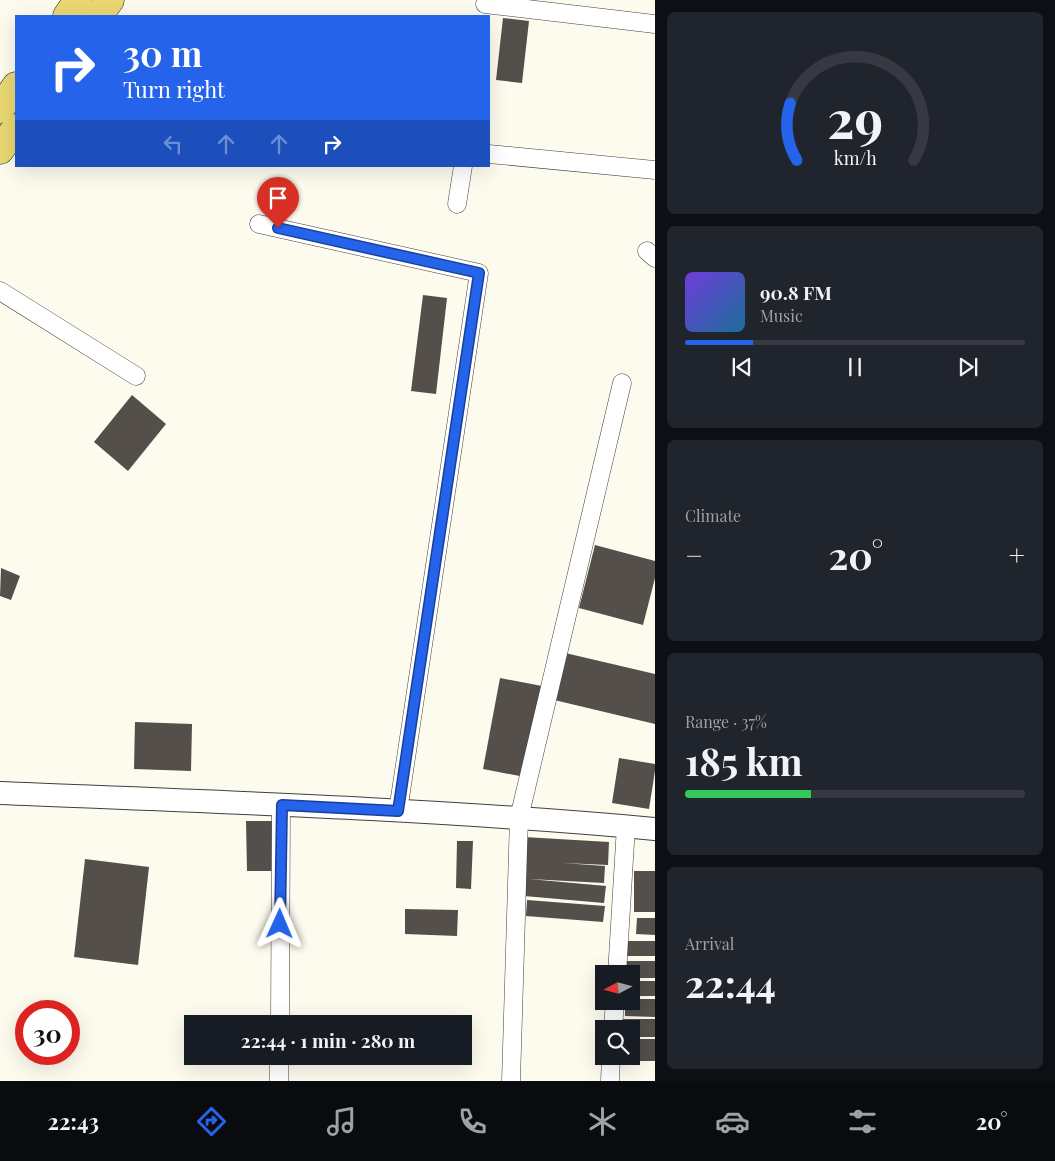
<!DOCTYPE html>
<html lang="en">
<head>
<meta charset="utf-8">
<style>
	body { margin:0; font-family:"Playfair Display",serif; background:#20242c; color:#f1f3f6; height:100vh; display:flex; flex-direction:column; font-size:19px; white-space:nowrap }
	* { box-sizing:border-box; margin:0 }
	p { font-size:16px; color:#9ea1a6 }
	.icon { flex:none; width:28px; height:28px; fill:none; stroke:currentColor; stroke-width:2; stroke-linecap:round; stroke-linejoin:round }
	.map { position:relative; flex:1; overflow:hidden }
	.details { display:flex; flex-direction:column; gap:12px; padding:12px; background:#0d0f14; width:400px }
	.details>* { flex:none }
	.guide { position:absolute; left:15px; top:15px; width:475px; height:152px; border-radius:0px; box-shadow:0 5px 20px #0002; background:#2563eb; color:#fff; overflow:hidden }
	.needle { width:32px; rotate:263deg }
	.controls { position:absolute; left:595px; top:965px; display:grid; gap:10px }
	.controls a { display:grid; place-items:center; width:45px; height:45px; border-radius:0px; background:#171b24; box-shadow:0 5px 20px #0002; font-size:25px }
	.speed { position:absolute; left:15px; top:1000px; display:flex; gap:10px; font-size:25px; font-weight:700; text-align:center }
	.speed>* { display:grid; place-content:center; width:65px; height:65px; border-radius:50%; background:#171b24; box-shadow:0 5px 20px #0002; line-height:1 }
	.speed .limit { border:8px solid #d22; background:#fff; color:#111 }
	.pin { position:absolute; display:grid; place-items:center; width:42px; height:42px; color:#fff; margin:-51px -21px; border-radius:50% 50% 50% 0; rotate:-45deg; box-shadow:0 0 5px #0007 }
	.pin .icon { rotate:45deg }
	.me { position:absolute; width:55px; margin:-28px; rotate:1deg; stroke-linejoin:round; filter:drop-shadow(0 0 4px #0008) }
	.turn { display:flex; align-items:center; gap:18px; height:105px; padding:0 25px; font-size:22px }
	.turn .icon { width:65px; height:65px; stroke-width:2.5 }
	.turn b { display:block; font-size:35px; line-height:42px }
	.lanes { display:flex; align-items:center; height:48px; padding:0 25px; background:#0003; justify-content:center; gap:25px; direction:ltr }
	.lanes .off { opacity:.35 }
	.big { font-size:38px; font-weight:700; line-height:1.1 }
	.details .widget { flex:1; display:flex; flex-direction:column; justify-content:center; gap:8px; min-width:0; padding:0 18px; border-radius:8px; background:#20242c }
	.details .dial { align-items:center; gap:0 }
	.dial svg { height:130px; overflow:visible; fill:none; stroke:#363941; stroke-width:7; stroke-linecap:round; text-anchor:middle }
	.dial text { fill:#f1f3f6; stroke:none }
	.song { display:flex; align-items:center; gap:15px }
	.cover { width:60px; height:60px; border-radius:8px; background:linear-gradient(135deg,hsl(260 70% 55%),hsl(200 70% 35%)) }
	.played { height:5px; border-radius:2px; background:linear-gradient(90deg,#2563eb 20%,#363941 20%) }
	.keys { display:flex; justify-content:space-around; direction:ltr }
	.heat { display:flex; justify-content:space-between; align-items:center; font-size:28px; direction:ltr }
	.charge { height:8px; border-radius:4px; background:linear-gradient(90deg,#34c759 37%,#363941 0) }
	.trip { position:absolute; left:184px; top:1015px; width:288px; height:50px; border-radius:0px; background:#171b24; box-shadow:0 5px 20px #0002; font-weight:700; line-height:50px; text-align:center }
	.menu { display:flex; height:80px; justify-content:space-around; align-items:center; background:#090b0e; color:#9ea1a6 }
	.menu .icon { width:35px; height:35px }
	.menu .active { color:#2563eb }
	.menu b { font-size:22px; color:#f1f3f6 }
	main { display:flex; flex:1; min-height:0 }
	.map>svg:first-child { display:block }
	.building { fill:#544f4a }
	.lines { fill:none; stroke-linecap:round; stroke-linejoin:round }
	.minor-casing { stroke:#3f3f3f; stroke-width:19 }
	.tertiary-casing { stroke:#3f3f3f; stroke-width:24 }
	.primary-casing { stroke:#1d1d1d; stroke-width:29 }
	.minor { stroke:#fff; stroke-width:18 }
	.tertiary { stroke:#fff; stroke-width:22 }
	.primary { stroke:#e9d772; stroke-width:28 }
	.route-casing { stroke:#184099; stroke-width:12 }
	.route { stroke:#2563eb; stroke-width:9 }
</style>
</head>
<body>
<main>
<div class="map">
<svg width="655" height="1081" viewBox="0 0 655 1081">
	<rect width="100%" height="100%" fill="#fdfbee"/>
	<!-- building -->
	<g class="building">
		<path d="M503,18L529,21L522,83L496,80Z"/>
		<path d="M423,295L447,298L436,394L411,391Z"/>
		<path d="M132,395L166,424L128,471L94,442Z"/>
		<path d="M595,545L655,561V578L643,625L579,608Z"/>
		<path d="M1,568L20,576L11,600L0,596Z"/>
		<path d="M561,652L655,674V724L550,699Z"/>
		<path d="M500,678L542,686L525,777L483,769Z"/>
		<path d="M135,722L192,724L191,771L134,769Z"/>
		<path d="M619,758L655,764V771L649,809L612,803Z"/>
		<path d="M246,821H274L275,871H247Z"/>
		<path d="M524,837L609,842L608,865L563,863L605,866L604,883L529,879L606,886L604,903L524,896Z"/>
		<path d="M457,841H473L471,889L456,888Z"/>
		<path d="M85,859L149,867L138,965L74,957Z"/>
		<rect x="634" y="871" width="21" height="41"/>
		<path d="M527,900L605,906L603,922L526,916Z"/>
		<path d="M405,909L458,910L457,936L405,934Z"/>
		<path d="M637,918H655V935L636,934Z"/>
		<rect x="624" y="941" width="31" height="15"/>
		<path d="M625,961H655V978H631V974H626Z"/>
		<rect x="631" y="981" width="24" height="15"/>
		<path d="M631,999H655V1017L625,1016V1001H631Z"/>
		<path d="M621,1019H655V1037H631V1029H621Z"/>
		<path d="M631,1039H655V1061H619L618,1056H631Z"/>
	</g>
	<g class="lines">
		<!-- minor casing -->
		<g class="minor-casing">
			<g id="minor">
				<path d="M485,4L655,24"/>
				<path d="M489,154L655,170"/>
				<path d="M457,204L463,166"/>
				<path d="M259,224L479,273L398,811"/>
				<path d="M647,251L655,258"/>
				<path d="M0,291L136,376"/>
				<path d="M617,974L626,826"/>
				<path d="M280,1024L281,805"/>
				<path d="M613,1029L615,1001"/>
				<path d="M279,1081V1056"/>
				<path d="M511,1081L519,818L622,383"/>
				<path d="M610,1081L611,1056"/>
			</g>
		</g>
		<!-- tertiary casing -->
		<g class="tertiary-casing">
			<path id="tertiary" d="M0,793C218,802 437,809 655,829"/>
		</g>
		<!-- primary casing -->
		<g class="primary-casing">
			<g id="primary">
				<path d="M67,16L78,0"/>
				<path d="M98,16L110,0"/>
				<path d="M0,109L16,86"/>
				<path d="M0,150L16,128"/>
			</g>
		</g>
		<!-- minor -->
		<use href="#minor" class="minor"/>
		<!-- tertiary -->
		<use href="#tertiary" class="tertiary"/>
		<!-- primary -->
		<use href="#primary" class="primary"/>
	</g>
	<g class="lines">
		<!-- route casing -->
		<g class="route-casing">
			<path id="route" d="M278,228L479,273L398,811L282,805L280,924"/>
		</g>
		<!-- route -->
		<use href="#route" class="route"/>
	</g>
</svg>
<div class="controls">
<a><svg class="needle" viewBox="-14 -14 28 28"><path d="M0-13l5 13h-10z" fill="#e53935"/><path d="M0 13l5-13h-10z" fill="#9ea1a6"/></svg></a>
<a><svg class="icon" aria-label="search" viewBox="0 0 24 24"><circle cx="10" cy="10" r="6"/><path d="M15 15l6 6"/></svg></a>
</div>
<div class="speed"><div class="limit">30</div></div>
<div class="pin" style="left:278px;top:228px;background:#d93025"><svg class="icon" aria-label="arrive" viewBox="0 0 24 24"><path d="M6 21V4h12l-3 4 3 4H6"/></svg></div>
<svg class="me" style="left:280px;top:924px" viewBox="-20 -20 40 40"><path d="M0-17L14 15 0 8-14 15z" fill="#2563eb" stroke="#fff" stroke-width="4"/></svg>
<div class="trip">22:44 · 1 min · 280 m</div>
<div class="guide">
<div class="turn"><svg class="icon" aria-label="right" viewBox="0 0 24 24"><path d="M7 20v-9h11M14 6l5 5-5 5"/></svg><div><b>30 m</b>Turn right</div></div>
<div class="lanes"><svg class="icon off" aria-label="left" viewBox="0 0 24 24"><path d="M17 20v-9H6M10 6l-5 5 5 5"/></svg><svg class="icon off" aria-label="ahead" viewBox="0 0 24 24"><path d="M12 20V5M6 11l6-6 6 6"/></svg><svg class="icon off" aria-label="ahead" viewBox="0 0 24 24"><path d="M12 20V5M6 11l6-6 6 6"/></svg><svg class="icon" aria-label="right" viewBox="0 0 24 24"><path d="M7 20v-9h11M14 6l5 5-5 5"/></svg></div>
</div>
</div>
<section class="details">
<div class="widget dial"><svg viewBox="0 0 100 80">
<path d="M14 69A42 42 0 1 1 86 69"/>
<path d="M14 69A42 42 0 0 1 10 34" stroke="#2563eb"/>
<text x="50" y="56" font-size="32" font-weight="700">29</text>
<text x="50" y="72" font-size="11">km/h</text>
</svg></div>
<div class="widget">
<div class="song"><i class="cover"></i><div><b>90.8 FM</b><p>Music</p></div></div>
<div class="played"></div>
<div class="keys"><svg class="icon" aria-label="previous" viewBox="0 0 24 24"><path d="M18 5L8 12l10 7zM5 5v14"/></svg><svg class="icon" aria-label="pause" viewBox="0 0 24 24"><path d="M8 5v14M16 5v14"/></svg><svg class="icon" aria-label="next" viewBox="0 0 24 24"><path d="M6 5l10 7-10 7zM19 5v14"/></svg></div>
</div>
<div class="widget"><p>Climate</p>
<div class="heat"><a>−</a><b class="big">20°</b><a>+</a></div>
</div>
<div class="widget"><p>Range · 37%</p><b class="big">185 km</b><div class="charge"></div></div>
<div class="widget"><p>Arrival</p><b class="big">22:44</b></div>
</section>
</main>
<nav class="menu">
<b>22:43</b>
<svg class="icon active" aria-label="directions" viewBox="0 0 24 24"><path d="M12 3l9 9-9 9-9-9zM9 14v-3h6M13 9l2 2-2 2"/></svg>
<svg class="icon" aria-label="music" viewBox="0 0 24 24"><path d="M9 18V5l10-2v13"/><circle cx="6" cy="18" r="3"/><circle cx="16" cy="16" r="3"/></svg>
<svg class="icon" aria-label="phone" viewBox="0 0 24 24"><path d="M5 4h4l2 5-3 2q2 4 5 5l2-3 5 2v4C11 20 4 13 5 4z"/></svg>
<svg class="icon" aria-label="climate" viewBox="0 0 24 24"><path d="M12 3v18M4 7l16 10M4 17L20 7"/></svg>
<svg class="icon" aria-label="car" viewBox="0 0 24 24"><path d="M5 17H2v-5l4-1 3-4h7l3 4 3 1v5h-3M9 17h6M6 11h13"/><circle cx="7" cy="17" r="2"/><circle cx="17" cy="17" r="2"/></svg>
<svg class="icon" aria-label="filters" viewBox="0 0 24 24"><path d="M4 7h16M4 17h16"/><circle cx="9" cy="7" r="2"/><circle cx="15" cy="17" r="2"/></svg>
<b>20°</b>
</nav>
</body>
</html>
